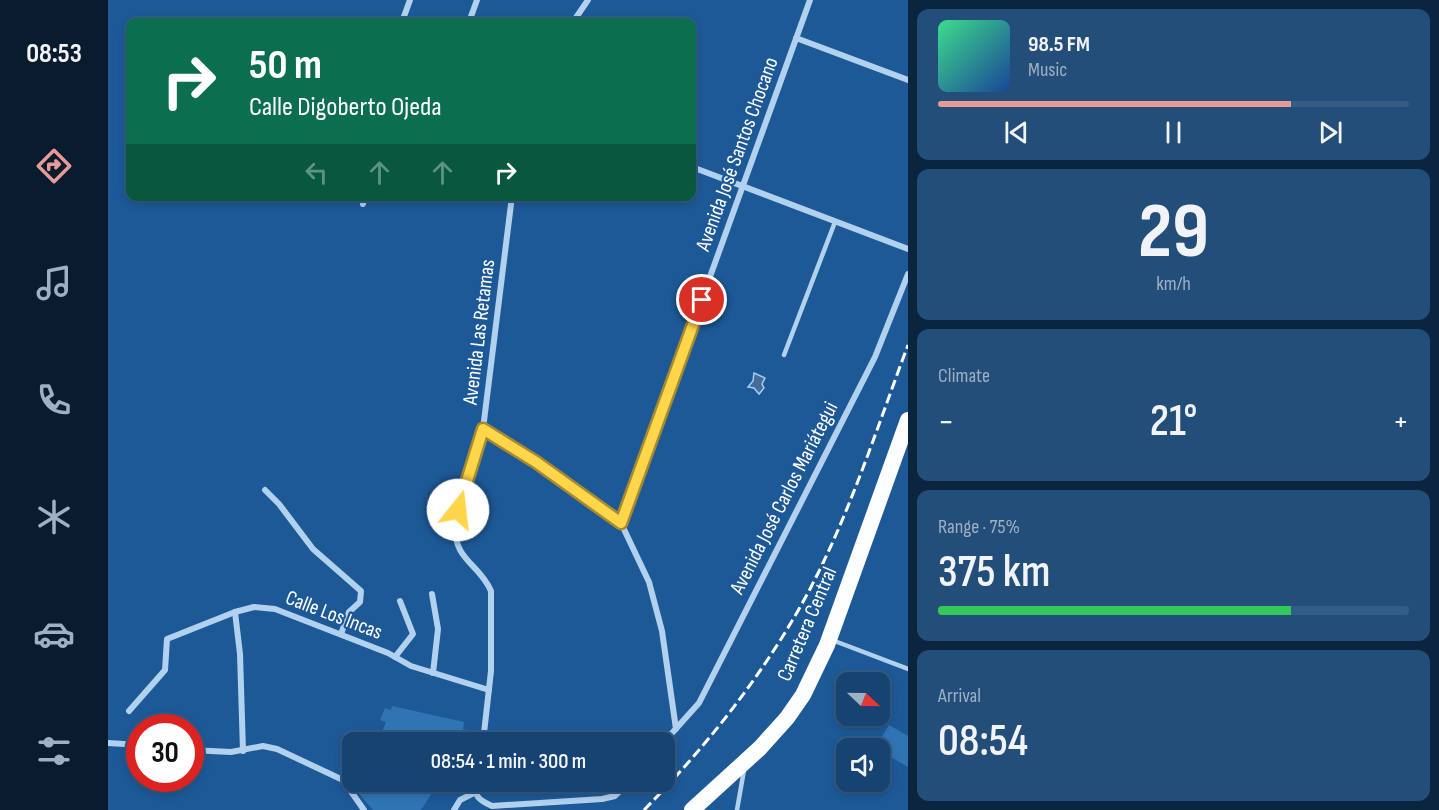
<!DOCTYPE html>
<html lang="en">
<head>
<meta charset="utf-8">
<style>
	body { margin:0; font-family:"Sofia Sans Condensed",sans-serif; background:#234e79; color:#f1f3f6; height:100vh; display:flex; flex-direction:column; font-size:22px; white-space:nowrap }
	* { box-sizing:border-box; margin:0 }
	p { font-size:20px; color:#9eb0c3 }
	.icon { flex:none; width:33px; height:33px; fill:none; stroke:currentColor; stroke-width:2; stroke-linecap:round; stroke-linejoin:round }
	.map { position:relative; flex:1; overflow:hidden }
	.drawer { display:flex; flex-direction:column; gap:9px; padding:9px; background:#0c253e; width:531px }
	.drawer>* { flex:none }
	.banner { position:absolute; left:18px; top:18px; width:570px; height:183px; border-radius:12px; box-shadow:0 3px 9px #0003,0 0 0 2px #355c84; background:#0b6e4f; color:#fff; overflow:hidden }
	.needle { width:39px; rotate:112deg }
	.fabs { position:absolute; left:728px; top:672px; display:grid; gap:12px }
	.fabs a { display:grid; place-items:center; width:54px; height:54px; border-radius:12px; background:#164371; box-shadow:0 3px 9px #0003,0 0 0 2px #355c84; font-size:30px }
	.speed { position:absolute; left:18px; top:714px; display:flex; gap:12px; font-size:30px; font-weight:700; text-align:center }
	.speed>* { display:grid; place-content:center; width:78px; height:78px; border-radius:50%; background:#164371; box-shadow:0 3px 9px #0003,0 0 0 2px #355c84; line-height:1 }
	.speed .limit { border:9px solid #d22; background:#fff; color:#111 }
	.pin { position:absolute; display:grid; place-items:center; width:51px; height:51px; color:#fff; margin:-26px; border:3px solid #fff; border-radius:50%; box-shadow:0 2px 6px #0007 }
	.me { position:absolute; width:66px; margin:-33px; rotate:16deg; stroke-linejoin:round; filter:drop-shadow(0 0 4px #0008) }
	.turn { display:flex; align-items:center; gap:21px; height:126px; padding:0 24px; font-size:27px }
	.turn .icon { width:78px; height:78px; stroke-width:2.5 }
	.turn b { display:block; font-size:42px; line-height:51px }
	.lanes { display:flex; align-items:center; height:57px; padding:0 24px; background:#0003; justify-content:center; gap:30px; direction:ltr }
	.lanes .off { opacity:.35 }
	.big { font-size:45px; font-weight:600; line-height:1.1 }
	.drawer .widget { flex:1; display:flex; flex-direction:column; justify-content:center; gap:9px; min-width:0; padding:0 21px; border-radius:12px; background:#234e79 }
	.drawer .dial { align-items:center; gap:0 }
	.dial b { font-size:78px; line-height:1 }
	.song { display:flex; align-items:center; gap:18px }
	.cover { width:72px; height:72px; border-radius:9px; background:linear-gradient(135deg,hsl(150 70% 55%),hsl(220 70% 35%)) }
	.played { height:6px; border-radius:3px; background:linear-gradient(90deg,#e69b98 75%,#355c84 75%) }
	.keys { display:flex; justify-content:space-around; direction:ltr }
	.heat { display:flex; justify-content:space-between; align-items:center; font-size:33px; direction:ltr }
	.charge { height:9px; border-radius:4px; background:linear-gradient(90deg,#34c759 75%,#355c84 0) }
	.trip { position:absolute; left:234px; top:732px; width:333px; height:60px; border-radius:12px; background:#164371; box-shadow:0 3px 9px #0003,0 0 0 2px #355c84; font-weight:600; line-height:60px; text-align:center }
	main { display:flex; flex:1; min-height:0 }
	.dock { display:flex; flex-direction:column; width:108px; justify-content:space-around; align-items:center; background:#091b2d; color:#9eb0c3 }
	.dock .icon { width:42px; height:42px }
	.dock .on { color:#e69b98 }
	.dock b { font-size:27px; color:#f1f3f6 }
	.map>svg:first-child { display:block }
	.green { fill:#3174b4 }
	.water { fill:#446e99; stroke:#a5cdf1; stroke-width:1.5 }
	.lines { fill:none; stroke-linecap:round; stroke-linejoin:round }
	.service { stroke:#b1d1ef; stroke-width:4.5 }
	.minor { stroke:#b1d1ef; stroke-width:6 }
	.trunk { stroke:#fcfeff; stroke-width:16 }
	.rail { stroke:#fff; stroke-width:3; stroke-dasharray:10 4.5; stroke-linecap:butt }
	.route-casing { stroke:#a68a30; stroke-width:15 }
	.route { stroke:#ffd54a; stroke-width:10 }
	.labels { text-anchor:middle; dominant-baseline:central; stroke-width:4.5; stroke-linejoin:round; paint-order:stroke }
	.street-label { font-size:21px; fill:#fff; stroke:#1d5997 }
</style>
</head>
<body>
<main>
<nav class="dock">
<b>08:53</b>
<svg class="icon on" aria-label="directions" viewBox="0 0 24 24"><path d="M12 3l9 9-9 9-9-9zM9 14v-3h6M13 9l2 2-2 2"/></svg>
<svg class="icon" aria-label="music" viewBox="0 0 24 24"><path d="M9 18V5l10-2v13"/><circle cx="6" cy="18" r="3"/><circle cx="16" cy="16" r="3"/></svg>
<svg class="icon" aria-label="phone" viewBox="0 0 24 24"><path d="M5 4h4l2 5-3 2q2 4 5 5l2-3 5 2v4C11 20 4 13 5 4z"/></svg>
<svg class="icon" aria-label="climate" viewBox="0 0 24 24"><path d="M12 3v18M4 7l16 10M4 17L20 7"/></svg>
<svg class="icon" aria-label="car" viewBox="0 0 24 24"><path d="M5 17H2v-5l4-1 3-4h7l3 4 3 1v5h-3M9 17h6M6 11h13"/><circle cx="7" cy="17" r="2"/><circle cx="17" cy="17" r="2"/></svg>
<svg class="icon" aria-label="filters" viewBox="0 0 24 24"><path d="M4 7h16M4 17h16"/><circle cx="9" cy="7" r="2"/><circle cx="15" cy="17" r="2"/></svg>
</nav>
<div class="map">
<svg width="800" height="810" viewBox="0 0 800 810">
	<rect width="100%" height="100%" fill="#1d5997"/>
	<!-- green -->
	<g class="green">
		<path d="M284,706L356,722L355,729L363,731L360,742H270L278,722L272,720L277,708L283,710Z"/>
		<path d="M781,725L800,736V767L767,748Z"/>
		<path d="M255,782H331L313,810H265L248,790Z"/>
	</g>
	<!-- water -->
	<path class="water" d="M646,373L657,378L654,384L656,388L651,394L646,388L640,387L645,381Z"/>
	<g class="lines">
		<!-- service -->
		<g class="service">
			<path d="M676,355L727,222"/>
			<path d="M724,640L800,669"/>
			<path d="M629,810L636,770"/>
		</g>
		<!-- minor -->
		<g class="minor">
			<path d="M294,22L302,0"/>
			<path d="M361,22L369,0"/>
			<path d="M465,22L480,0"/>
			<path d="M688,38L800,80"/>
			<path d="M584,167L800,249"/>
			<path d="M255,204L256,196"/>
			<path d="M375,429L428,462L513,523L541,582L554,631L568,729"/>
			<path d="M157,490L171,504L205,549L253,591L252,602L241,612L233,634"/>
			<path d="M513,523L702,0"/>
			<path d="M324,594L330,629L325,673"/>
			<path d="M127,612L132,654L135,751"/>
			<path d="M287,657L305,634L292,601"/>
			<path d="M21,711L57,670L59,639L127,612L146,607L167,609L280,653L303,666L381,690"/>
			<path d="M375,742L383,671V591C371,563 346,561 347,525L375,429L404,196"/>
			<path d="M556,742L591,703L767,357L800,274"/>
			<path d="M0,743L32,745"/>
			<path d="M82,750L123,752L155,746L169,749L235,780L256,810"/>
			<path d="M368,782C366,797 371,800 384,806L494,799L507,796L521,782"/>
			<path d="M346,810L352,800L366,793"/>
		</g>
		<!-- trunk -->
		<path class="trunk" d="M584,810L652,748L679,718L695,695L719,645L800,420"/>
		<!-- rail -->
		<path class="rail" d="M536,810C600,745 659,670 702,589C742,513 770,425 800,345"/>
	</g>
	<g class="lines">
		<!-- route casing -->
		<g class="route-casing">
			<path id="route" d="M350,510L375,429L428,462L513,523L594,300"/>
		</g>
		<!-- route -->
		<use href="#route" class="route"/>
	</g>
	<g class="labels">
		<!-- street labels -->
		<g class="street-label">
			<text transform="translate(629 154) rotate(-70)">Avenida José Santos Chocano</text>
			<text transform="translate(371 332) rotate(-83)">Avenida Las Retamas</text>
			<text transform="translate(676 498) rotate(-63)">Avenida José Carlos Mariátegui</text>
			<text transform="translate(226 615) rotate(21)">Calle Los Incas</text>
			<text transform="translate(699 624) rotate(-67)">Carretera Central</text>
		</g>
	</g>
</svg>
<div class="fabs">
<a><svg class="needle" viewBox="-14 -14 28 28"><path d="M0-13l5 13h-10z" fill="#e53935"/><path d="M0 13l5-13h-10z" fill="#9eb0c3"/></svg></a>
<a><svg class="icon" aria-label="sound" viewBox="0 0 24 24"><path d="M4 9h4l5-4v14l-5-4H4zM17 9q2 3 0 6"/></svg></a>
</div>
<div class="speed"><div class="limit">30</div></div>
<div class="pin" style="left:594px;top:300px;background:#d93025"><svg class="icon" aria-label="arrive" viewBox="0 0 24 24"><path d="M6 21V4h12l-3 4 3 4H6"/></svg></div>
<svg class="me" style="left:350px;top:510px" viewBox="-20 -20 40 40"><circle r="19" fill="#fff"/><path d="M0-13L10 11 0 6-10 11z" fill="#ffd54a"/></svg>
<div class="trip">08:54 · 1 min · 300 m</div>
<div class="banner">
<div class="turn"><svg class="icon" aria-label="right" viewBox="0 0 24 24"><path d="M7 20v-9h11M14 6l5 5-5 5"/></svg><div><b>50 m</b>Calle Digoberto Ojeda</div></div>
<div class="lanes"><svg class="icon off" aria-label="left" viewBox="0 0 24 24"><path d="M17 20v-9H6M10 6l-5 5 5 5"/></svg><svg class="icon off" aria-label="ahead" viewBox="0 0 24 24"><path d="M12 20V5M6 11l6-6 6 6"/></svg><svg class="icon off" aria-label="ahead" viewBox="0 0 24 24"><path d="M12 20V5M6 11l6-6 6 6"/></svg><svg class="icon" aria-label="right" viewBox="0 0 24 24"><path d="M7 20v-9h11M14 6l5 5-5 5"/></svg></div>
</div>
</div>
<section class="drawer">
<div class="widget">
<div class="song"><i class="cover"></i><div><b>98.5 FM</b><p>Music</p></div></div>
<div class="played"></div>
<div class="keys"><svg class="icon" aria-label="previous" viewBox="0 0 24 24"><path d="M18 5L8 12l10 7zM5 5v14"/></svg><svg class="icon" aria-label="pause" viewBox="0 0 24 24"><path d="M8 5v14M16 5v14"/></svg><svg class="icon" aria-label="next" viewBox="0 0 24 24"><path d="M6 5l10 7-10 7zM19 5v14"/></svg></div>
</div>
<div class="widget dial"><b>29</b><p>km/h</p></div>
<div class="widget"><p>Climate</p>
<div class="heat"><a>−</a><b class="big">21°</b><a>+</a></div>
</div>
<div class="widget"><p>Range · 75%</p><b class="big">375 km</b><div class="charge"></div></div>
<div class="widget"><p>Arrival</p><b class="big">08:54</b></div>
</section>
</main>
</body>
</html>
